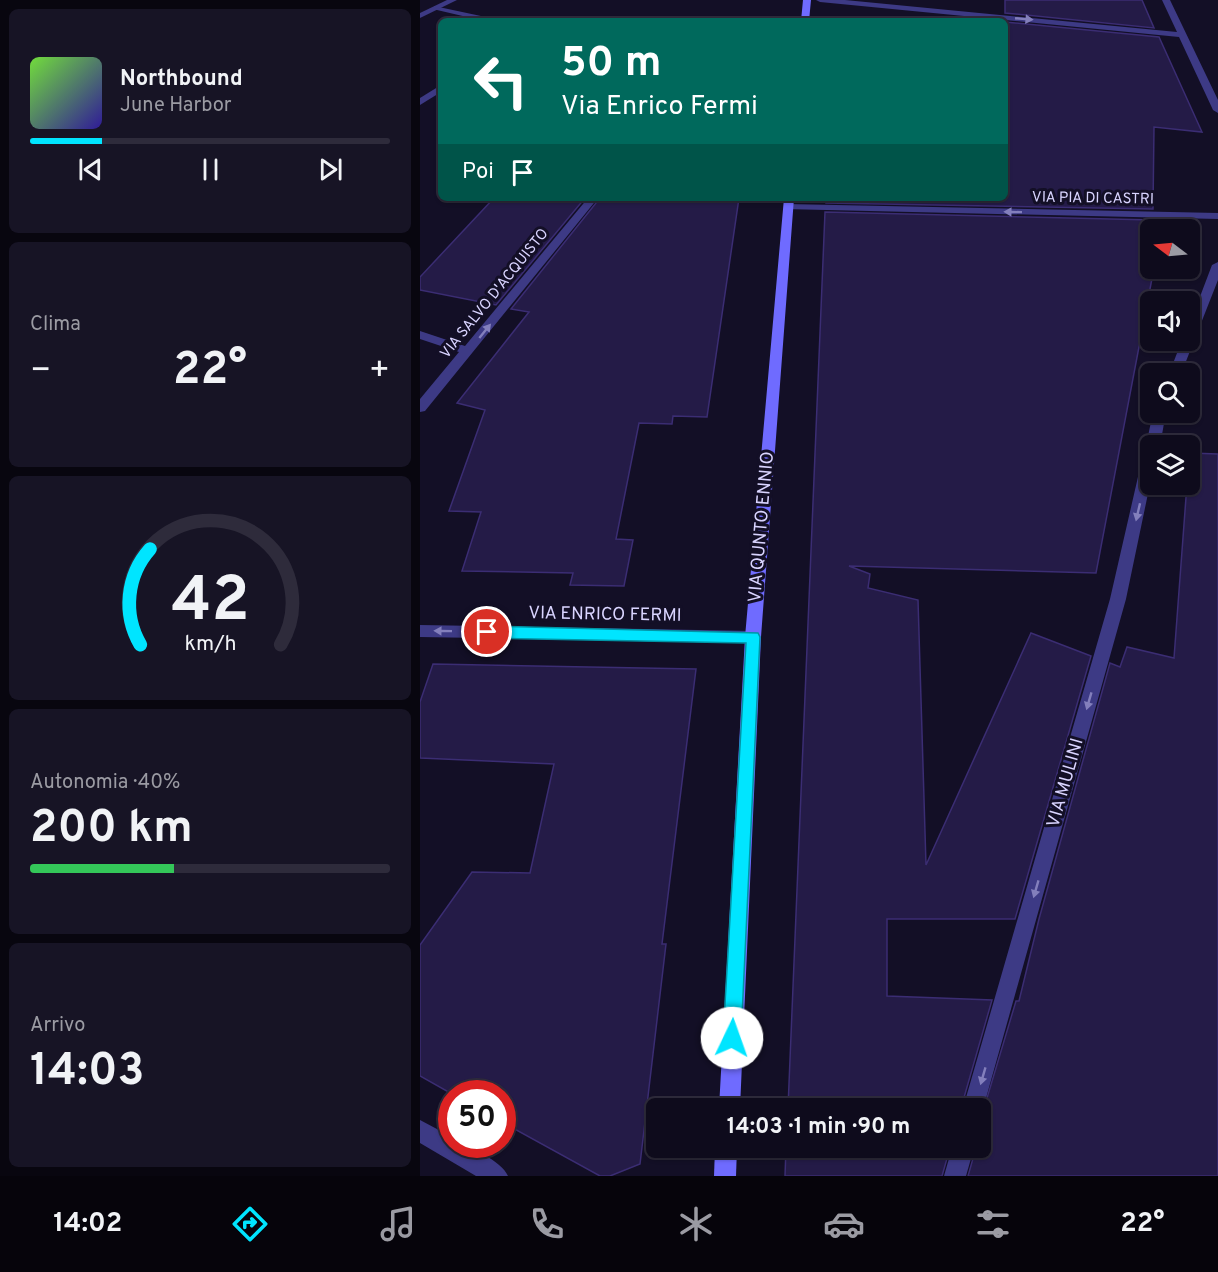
<!DOCTYPE html>
<html lang="it">
<head>
<meta charset="utf-8">
<style>
	body { margin:0; font-family:Overpass,sans-serif; background:#171425; color:#f1f3f6; height:100vh; display:flex; flex-direction:column; font-size:22px; white-space:nowrap }
	* { box-sizing:border-box; margin:0 }
	p { font-size:20px; color:#9b9ba3 }
	.icon { flex:none; width:33px; height:33px; fill:none; stroke:currentColor; stroke-width:2; stroke-linecap:round; stroke-linejoin:round }
	.map { position:relative; flex:1; overflow:hidden }
	.drawer { display:flex; flex-direction:column; gap:9px; padding:9px; background:#08060f; width:420px }
	.drawer>* { flex:none }
	.top-card { position:absolute; left:18px; top:18px; width:570px; height:183px; border-radius:9px; box-shadow:0 2px 4px #0004,0 0 0 2px #2e2b3b; background:#00695c; color:#fff; overflow:hidden }
	.needle { width:39px; rotate:286deg }
	.buttons { position:absolute; left:720px; top:219px; display:grid; gap:12px }
	.buttons a { display:grid; place-items:center; width:60px; height:60px; border-radius:9px; background:#0e0b1c; box-shadow:0 2px 4px #0004,0 0 0 2px #2e2b3b; font-size:30px }
	.speed { position:absolute; left:18px; top:1080px; display:flex; gap:12px; font-size:30px; font-weight:700; text-align:center }
	.speed>* { display:grid; place-content:center; width:78px; height:78px; border-radius:50%; background:#0e0b1c; box-shadow:0 2px 4px #0004,0 0 0 2px #2e2b3b; line-height:1 }
	.speed .limit { border:9px solid #d22; background:#fff; color:#111 }
	.pin { position:absolute; display:grid; place-items:center; width:51px; height:51px; color:#fff; margin:-26px; border:3px solid #fff; border-radius:50%; box-shadow:0 2px 6px #0007 }
	.me { position:absolute; width:66px; margin:-33px; rotate:3deg; stroke-linejoin:round; filter:drop-shadow(0 0 4px #0008) }
	.turn { display:flex; align-items:center; gap:21px; height:126px; padding:0 24px; font-size:27px }
	.turn .icon { width:78px; height:78px; stroke-width:2.5 }
	.turn b { display:block; font-size:42px; line-height:51px }
	.then { display:flex; align-items:center; height:57px; padding:0 24px; background:#0003; gap:12px; font-size:22px }
	.big { font-size:45px; font-weight:700; line-height:1.1 }
	.drawer .widget { flex:1; display:flex; flex-direction:column; justify-content:center; gap:9px; min-width:0; padding:0 21px; border-radius:9px; background:#171425 }
	.drawer .dial { align-items:center; gap:0 }
	.dial svg { height:156px; overflow:visible; fill:none; stroke:#2e2b3b; stroke-width:7; stroke-linecap:round; text-anchor:middle }
	.dial text { fill:#f1f3f6; stroke:none }
	.song { display:flex; align-items:center; gap:18px }
	.cover { width:72px; height:72px; border-radius:9px; background:linear-gradient(135deg,hsl(100 70% 55%),hsl(250 70% 35%)) }
	.played { height:6px; border-radius:3px; background:linear-gradient(90deg,#00e5ff 20%,#2e2b3b 20%) }
	.keys { display:flex; justify-content:space-around; direction:ltr }
	.heat { display:flex; justify-content:space-between; align-items:center; font-size:33px; direction:ltr }
	.charge { height:9px; border-radius:4px; background:linear-gradient(90deg,#34c759 40%,#2e2b3b 0) }
	.trip { position:absolute; left:226px; top:1098px; width:345px; height:60px; border-radius:9px; background:#0e0b1c; box-shadow:0 2px 4px #0004,0 0 0 2px #2e2b3b; font-weight:700; line-height:60px; text-align:center }
	.tab-bar { display:flex; height:96px; justify-content:space-around; align-items:center; background:#06040b; color:#9b9ba3 }
	.tab-bar .icon { width:42px; height:42px }
	.tab-bar .active { color:#00e5ff }
	.tab-bar b { font-size:27px; color:#f1f3f6 }
	main { display:flex; flex:1; min-height:0 }
	.map>svg:first-child { display:block }
	.building { fill:#241b47; stroke:#3b2d73; stroke-width:1.5 }
	.lines { fill:none; stroke-linecap:round; stroke-linejoin:round }
	.minor { fill:#3d3a85; fill-rule:evenodd }
	.tertiary { fill:#3d3a85; fill-rule:evenodd }
	.secondary { fill:#6f6bff; fill-rule:evenodd }
	.oneway { fill:#837fbc }
	.route { fill:#00e5ff; stroke:#0095a6; stroke-width:1.5 }
	.labels { text-anchor:middle; dominant-baseline:central; stroke-width:6; stroke-linejoin:round; paint-order:stroke }
	.far-street-label { font-size:15px; fill:#d9d4ff; stroke:#130f26 }
	.street-label { font-size:18px; fill:#d9d4ff; stroke:#130f26 }
</style>
</head>
<body>
<main>
<section class="drawer">
<div class="widget">
<div class="song"><i class="cover"></i><div><b>Northbound</b><p>June Harbor</p></div></div>
<div class="played"></div>
<div class="keys"><svg class="icon" aria-label="previous" viewBox="0 0 24 24"><path d="M18 5L8 12l10 7zM5 5v14"/></svg><svg class="icon" aria-label="pause" viewBox="0 0 24 24"><path d="M8 5v14M16 5v14"/></svg><svg class="icon" aria-label="next" viewBox="0 0 24 24"><path d="M6 5l10 7-10 7zM19 5v14"/></svg></div>
</div>
<div class="widget"><p>Clima</p>
<div class="heat"><a>−</a><b class="big">22°</b><a>+</a></div>
</div>
<div class="widget dial"><svg viewBox="0 0 100 80">
<path d="M14 69A42 42 0 1 1 86 69"/>
<path d="M14 69A42 42 0 0 1 19 20" stroke="#00e5ff"/>
<text x="50" y="56" font-size="32" font-weight="700">42</text>
<text x="50" y="72" font-size="11">km/h</text>
</svg></div>
<div class="widget"><p>Autonomia · 40%</p><b class="big">200 km</b><div class="charge"></div></div>
<div class="widget"><p>Arrivo</p><b class="big">14:03</b></div>
</section>
<div class="map">
<svg width="798" height="1176" viewBox="0 0 798 1176">
	<rect width="100%" height="100%" fill="#130f26"/>
	<!-- building -->
	<g class="building">
		<path d="M585,0H722L734,28L585,13Z"/>
		<path d="M585,22L739,37L782,132L734,127L733,209L406,203V198H585Z"/>
		<path d="M74,198H165L76,305L0,290V277Z"/>
		<path d="M180,198H319L287,417L253,416L252,424L219,423L196,539L213,540L204,586L150,585L153,573L42,571L61,512L29,511L65,410L37,403L109,312L91,309Z"/>
		<path d="M405,212L733,220V230H730V268H734L676,573L429,566L450,574L448,588L498,600L506,865L611,633L671,656L595,919H467V996L572,1000L541,1108H368Z"/>
		<path d="M770,453L798,454V1176H548L556,1148H561V1118L596,1001H599L619,919L690,663L700,667L707,647L754,658L767,484H770Z"/>
		<path d="M13,664L276,669L242,944H246L220,1164L190,1176H180L82,1122V1094H32L0,1076V945L52,872L110,873L134,764L0,758V702Z"/>
		<path d="M366,1148H530L522,1176H365Z"/>
	</g>
	<g class="lines">
		<!-- minor -->
		<g class="minor">
			<path d="M396,0H425L757,32L742,0H750L798,100V113L793,110L759,37L400,2Z"/>
			<path d="M14,6L75,19L79,21H64L17,10H14Z"/>
			<path d="M21,85V92L0,105V98Z"/>
			<path d="M168,198H178L5,411L0,412V399L39,352L0,339V331L45,346Z"/>
			<path d="M368,204L798,213V219L364,209V205Z"/>
			<path d="M798,262V280L761,374H749L762,340H770V323L792,265Z"/>
			<path d="M733,412H746L740,446H730V450L726,446Z"/>
			<path d="M730,450V484L706,599L561,1116V1108H543L690,599L723,455Z"/>
			<path d="M0,625L333,631L339,632L341,637L339,642L333,643L0,637Z"/>
			<path d="M0,1120L32,1137V1144C47,1144 82,1161 88,1176H56L0,1143Z"/>
			<path d="M532,1148H554L546,1176H524Z"/>
		</g>
		<!-- tertiary -->
		<path class="tertiary" d="M27,0H37L0,18V13Z"/>
		<!-- secondary -->
		<g class="secondary">
			<path d="M383,0H391L389,21H381Z"/>
			<path d="M364,198H374L341,637L320,1108H299L325,637Z"/>
			<path d="M295,1148H317L316,1176H294Z"/>
		</g>
	</g>
	<!-- one-way arrows -->
	<defs><path id="oneway-solid" d="M-6-.8H1V-3.2L6.5 0L1 3.2V.8H-6Z" transform="scale(1.5)"/></defs>
	<g class="oneway">
		<use href="#oneway-solid" transform="translate(604 19) rotate(5)"/>
		<use href="#oneway-solid" transform="translate(593 212) rotate(-179)"/>
		<use href="#oneway-solid" transform="translate(65 331) rotate(-51)"/>
		<use href="#oneway-solid" transform="translate(718 512) rotate(103)"/>
		<use href="#oneway-solid" transform="translate(23 631) rotate(-179)"/>
		<use href="#oneway-solid" transform="translate(669 701) rotate(106)"/>
		<use href="#oneway-solid" transform="translate(616 889) rotate(106)"/>
		<use href="#oneway-solid" transform="translate(563 1076) rotate(106)"/>
	</g>
	<!-- route -->
	<path class="route" d="M67,626L338,633L340,637L321,1038L319,1044L312,1047L306,1044L303,1038L326,643L67,638L62,636L60,632L62,628Z"/>
	<g class="labels">
		<!-- far-street labels -->
		<g class="far-street-label">
			<text transform="translate(673 199) rotate(1)">VIA PIA DI CASTRI</text>
			<text transform="translate(75 294) rotate(-51)">VIA SALVO D'ACQUISTO</text>
		</g>
		<!-- street labels -->
		<g class="street-label">
			<text transform="translate(342 527) rotate(-85)">VIA QUNTO ENNIO</text>
			<text transform="translate(185 615) rotate(1)">VIA ENRICO FERMI</text>
			<text transform="translate(646 783) rotate(-74)">VIA MULINI</text>
		</g>
	</g>
</svg>
<div class="buttons">
<a><svg class="needle" viewBox="-14 -14 28 28"><path d="M0-13l5 13h-10z" fill="#e53935"/><path d="M0 13l5-13h-10z" fill="#9b9ba3"/></svg></a>
<a><svg class="icon" aria-label="sound" viewBox="0 0 24 24"><path d="M4 9h4l5-4v14l-5-4H4zM17 9q2 3 0 6"/></svg></a>
<a><svg class="icon" aria-label="search" viewBox="0 0 24 24"><circle cx="10" cy="10" r="6"/><path d="M15 15l6 6"/></svg></a>
<a><svg class="icon" aria-label="layers" viewBox="0 0 24 24"><path d="M12 4l9 5-9 5-9-5zM3 14l9 5 9-5"/></svg></a>
</div>
<div class="speed"><div class="limit">50</div></div>
<div class="pin" style="left:67px;top:632px;background:#d93025"><svg class="icon" aria-label="arrive" viewBox="0 0 24 24"><path d="M6 21V4h12l-3 4 3 4H6"/></svg></div>
<svg class="me" style="left:312px;top:1038px" viewBox="-20 -20 40 40"><circle r="19" fill="#fff"/><path d="M0-13L10 11 0 6-10 11z" fill="#00e5ff"/></svg>
<div class="trip">14:03 · 1 min · 90 m</div>
<div class="top-card">
<div class="turn"><svg class="icon" aria-label="left" viewBox="0 0 24 24"><path d="M17 20v-9H6M10 6l-5 5 5 5"/></svg><div><b>50 m</b>Via Enrico Fermi</div></div>
<div class="then">Poi<svg class="icon" aria-label="arrive" viewBox="0 0 24 24"><path d="M6 21V4h12l-3 4 3 4H6"/></svg></div>
</div>
</div>
</main>
<nav class="tab-bar">
<b>14:02</b>
<svg class="icon active" aria-label="directions" viewBox="0 0 24 24"><path d="M12 3l9 9-9 9-9-9zM9 14v-3h6M13 9l2 2-2 2"/></svg>
<svg class="icon" aria-label="music" viewBox="0 0 24 24"><path d="M9 18V5l10-2v13"/><circle cx="6" cy="18" r="3"/><circle cx="16" cy="16" r="3"/></svg>
<svg class="icon" aria-label="phone" viewBox="0 0 24 24"><path d="M5 4h4l2 5-3 2q2 4 5 5l2-3 5 2v4C11 20 4 13 5 4z"/></svg>
<svg class="icon" aria-label="climate" viewBox="0 0 24 24"><path d="M12 3v18M4 7l16 10M4 17L20 7"/></svg>
<svg class="icon" aria-label="car" viewBox="0 0 24 24"><path d="M5 17H2v-5l4-1 3-4h7l3 4 3 1v5h-3M9 17h6M6 11h13"/><circle cx="7" cy="17" r="2"/><circle cx="17" cy="17" r="2"/></svg>
<svg class="icon" aria-label="filters" viewBox="0 0 24 24"><path d="M4 7h16M4 17h16"/><circle cx="9" cy="7" r="2"/><circle cx="15" cy="17" r="2"/></svg>
<b>22°</b>
</nav>
</body>
</html>
